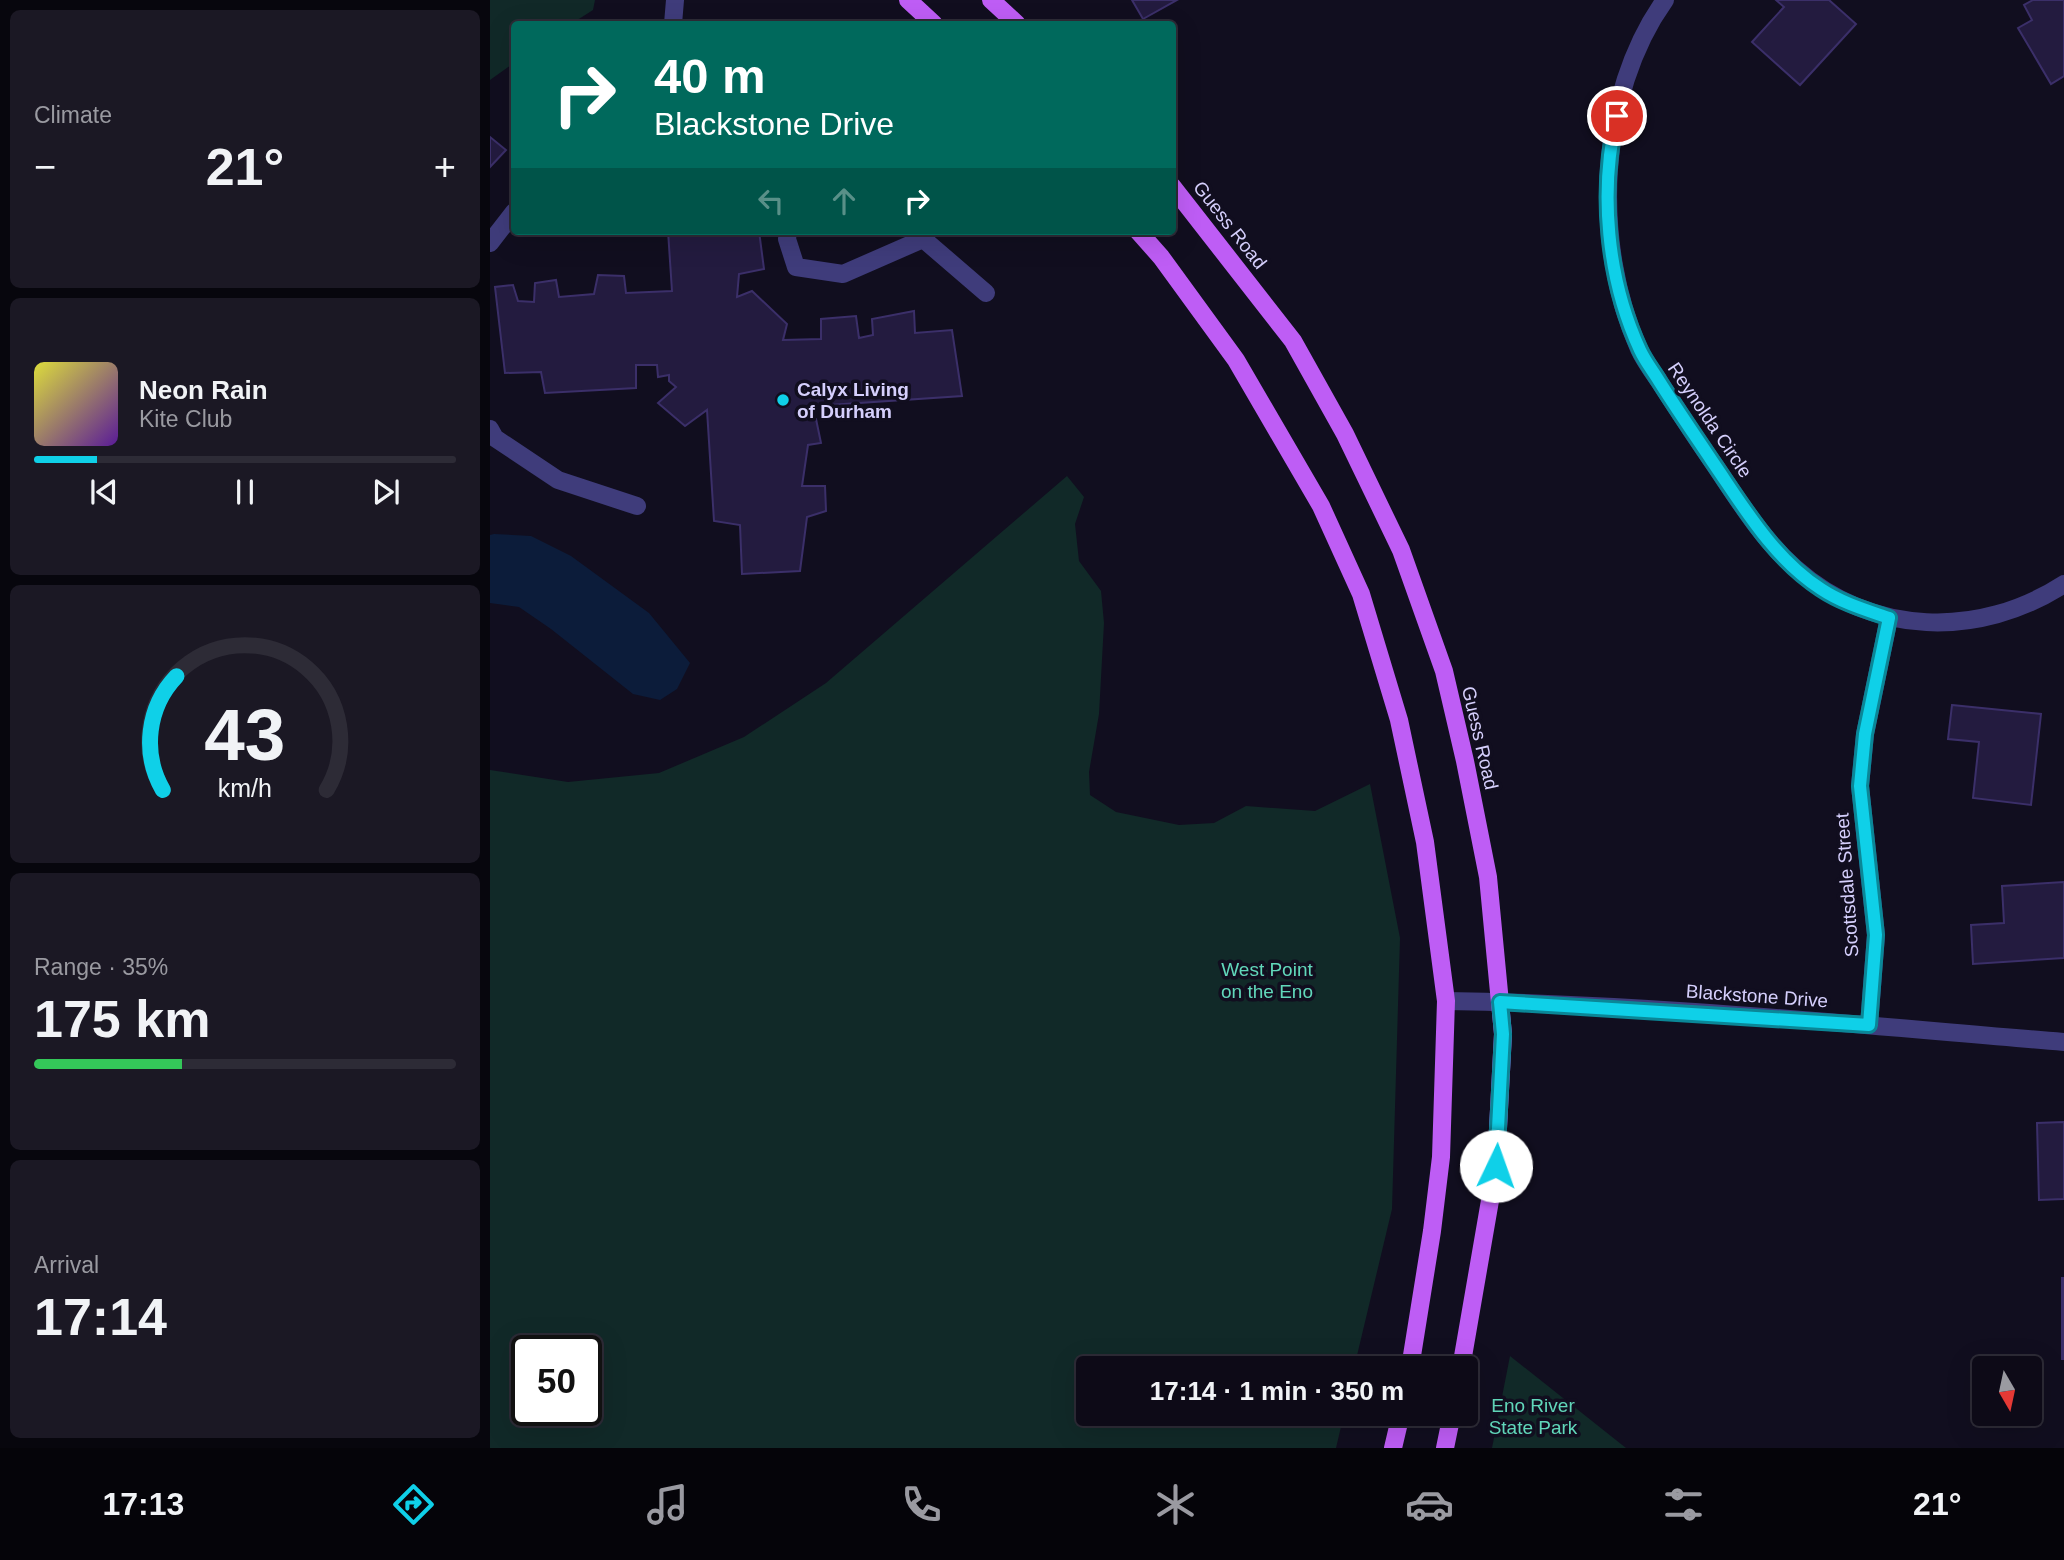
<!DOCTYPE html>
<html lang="en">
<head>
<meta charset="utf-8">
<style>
	body { margin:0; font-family:Arial,sans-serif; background:#1b1824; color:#f1f3f6; height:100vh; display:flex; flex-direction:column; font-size:26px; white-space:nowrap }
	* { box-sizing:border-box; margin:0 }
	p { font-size:23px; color:#9a9aa1 }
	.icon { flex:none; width:38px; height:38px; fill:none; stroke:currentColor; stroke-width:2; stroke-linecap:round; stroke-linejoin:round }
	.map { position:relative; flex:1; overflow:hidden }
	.details { display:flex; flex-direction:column; gap:10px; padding:10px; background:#07060d; width:490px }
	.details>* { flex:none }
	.top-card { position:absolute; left:21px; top:21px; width:665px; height:214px; border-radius:7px; box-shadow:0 7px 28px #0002,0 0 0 2px #2d2b36; background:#00695c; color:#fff; overflow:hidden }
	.needle { width:46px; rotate:171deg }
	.controls { position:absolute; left:1482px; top:1356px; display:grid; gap:14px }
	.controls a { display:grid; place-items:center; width:70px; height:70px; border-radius:7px; background:#0d0a17; box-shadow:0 7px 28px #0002,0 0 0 2px #2d2b36; font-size:35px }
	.speed { position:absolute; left:21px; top:1335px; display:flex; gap:14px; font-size:35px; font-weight:700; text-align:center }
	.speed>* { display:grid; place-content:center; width:91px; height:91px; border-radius:50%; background:#0d0a17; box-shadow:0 7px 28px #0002,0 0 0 2px #2d2b36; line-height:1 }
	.speed .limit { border:4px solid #111; border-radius:10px; background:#fff; color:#111 }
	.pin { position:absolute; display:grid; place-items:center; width:60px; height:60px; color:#fff; margin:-30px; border:4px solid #fff; border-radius:50%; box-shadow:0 2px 7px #0007 }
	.me { position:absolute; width:77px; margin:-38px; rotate:3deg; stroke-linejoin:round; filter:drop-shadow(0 0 5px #0008) }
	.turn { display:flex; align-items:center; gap:24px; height:147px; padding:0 28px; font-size:32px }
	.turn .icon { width:91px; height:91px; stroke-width:2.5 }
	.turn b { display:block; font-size:49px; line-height:60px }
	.lanes { display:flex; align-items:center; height:66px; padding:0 28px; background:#0003; justify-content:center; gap:35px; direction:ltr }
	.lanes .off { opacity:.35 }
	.big { font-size:52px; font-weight:600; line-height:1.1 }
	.details .card { flex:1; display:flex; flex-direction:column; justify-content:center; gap:10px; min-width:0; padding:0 24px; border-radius:10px; background:#1b1824 }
	.details .dial { align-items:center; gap:0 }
	.dial svg { height:182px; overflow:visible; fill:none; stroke:#2d2b36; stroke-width:7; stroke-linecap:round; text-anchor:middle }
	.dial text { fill:#f1f3f6; stroke:none }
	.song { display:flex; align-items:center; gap:21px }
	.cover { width:84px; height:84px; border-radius:10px; background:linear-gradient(135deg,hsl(60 70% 55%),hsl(270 70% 35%)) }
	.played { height:7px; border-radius:4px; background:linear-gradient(90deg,#0fd0e8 15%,#2d2b36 15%) }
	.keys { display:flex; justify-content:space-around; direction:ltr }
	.heat { display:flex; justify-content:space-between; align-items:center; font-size:38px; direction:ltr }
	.charge { height:10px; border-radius:5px; background:linear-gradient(90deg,#34c759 35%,#2d2b36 0) }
	.trip { position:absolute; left:586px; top:1356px; width:402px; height:70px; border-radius:7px; background:#0d0a17; box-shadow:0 7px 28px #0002,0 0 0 2px #2d2b36; font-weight:600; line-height:70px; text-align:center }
	.tabs { display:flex; height:112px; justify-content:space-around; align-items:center; background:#050409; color:#9a9aa1 }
	.tabs .icon { width:49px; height:49px }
	.tabs .active { color:#0fd0e8 }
	.tabs b { font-size:32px; color:#f1f3f6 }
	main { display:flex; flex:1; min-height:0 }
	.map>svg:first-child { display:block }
	.green { fill:#112928; fill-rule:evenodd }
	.water { fill:#0c1c3a }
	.building { fill:#231b3f; stroke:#3b2f69; stroke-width:2 }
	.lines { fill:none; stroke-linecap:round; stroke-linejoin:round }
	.minor { stroke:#3f3c7b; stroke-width:18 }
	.major { stroke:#be5df5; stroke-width:18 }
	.route-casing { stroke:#0a8797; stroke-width:18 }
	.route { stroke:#0fd0e8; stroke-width:12 }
	.poi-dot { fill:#0fd0e8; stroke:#110e1f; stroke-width:2.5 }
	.labels { text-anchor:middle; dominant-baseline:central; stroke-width:7; stroke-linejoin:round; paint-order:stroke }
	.street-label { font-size:19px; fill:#d5cffc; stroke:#110e1f }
	.poi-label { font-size:19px; font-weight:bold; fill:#d5cffc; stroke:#110e1f; text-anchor:start }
	.park-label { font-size:19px; fill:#61d7ba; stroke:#110e1f }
</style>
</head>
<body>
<main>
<section class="details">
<div class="card"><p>Climate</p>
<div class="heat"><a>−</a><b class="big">21°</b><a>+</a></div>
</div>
<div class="card">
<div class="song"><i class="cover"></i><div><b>Neon Rain</b><p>Kite Club</p></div></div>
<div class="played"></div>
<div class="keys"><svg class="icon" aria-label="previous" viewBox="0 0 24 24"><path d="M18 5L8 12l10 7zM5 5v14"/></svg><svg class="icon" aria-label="pause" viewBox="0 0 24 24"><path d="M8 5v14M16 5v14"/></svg><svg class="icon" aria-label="next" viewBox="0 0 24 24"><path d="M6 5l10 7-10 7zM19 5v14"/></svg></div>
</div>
<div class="card dial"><svg viewBox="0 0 100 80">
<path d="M14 69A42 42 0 1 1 86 69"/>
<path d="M14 69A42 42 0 0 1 20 19" stroke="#0fd0e8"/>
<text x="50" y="56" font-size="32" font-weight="700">43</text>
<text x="50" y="72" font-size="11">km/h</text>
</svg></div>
<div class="card"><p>Range · 35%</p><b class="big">175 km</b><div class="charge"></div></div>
<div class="card"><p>Arrival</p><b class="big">17:14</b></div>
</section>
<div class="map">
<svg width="1574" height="1448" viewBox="0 0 1574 1448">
	<rect width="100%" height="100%" fill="#110e1f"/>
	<!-- green -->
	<g class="green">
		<path d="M0,0H105L103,10L81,24H24V63L0,80Z"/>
		<path d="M577,476L594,497L585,524L589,561L611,591L614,623L609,714L599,772L600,795L626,812L689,825L724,823L756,806L825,811L880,784L910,938L902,1209L864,1368H598V1414H854L846,1448H0V770L78,782L169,773L254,737L336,683ZM96,1351V1410H37V1351Z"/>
		<path d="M1020,1356L1136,1448H1002Z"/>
	</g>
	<!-- water -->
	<path class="water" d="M4,534L41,536L81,556L159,613L200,663L187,689L170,700L143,694L61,629L29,607L0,603V535Z"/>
	<!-- building -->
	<g class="building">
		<path d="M642,0H687L653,19Z"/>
		<path d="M1286,0H1339L1366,24L1310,85L1262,42L1294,7Z"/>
		<path d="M1543,0H1574V76L1561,84L1528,28L1542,20L1534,5Z"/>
		<path d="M0,137L16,150L0,167Z"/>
		<path d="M178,231H269L274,269L249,274L247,297L262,291L297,324L293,340L331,339V319L366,316L369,338L383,335L382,319L424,311L425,333L462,330L472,396L310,407L307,417L326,419L331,443L318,445L312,486H335L336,511L317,517L310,571L252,574L250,525L224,521L217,410L195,426L168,403L186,387L179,381V375L168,377L167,365H146V388L55,393L51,372L15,373L5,287L23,285L28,301L44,302L45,283L66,280L69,297L104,294L108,275L134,276L136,293L182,291Z"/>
		<path d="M1462,705L1551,714L1541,805L1483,798L1489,742L1458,739Z"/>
		<path d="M1574,882V958L1483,964L1481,925L1514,923L1512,886Z"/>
		<path d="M1574,1122V1199L1549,1200L1547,1123Z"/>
		<rect x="1572" y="1278" width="2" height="81"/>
	</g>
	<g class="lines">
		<!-- minor -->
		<g class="minor">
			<path d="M1175,0C1107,95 1102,244 1149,349C1154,360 1162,371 1169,381C1187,409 1205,437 1224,464C1249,501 1272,539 1305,568C1382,636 1489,639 1574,584"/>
			<path d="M183,24L185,0"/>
			<path d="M298,231L297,239L306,267L353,274L433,239"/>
			<path d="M424,231L496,293"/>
			<path d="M0,243L24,212"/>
			<path d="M0,429L5,438L68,480L147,506"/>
			<path d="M956,1001C1163,1004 1368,1025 1574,1042"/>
			<path d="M1379,1025L1386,935L1370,786L1375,734L1399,618"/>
		</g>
		<!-- major -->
		<g class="major">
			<path d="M418,0L444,24"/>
			<path d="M501,0L527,24"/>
			<path d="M682,186L803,341L855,434L911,550L954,671L975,761L998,877L1013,1034L1006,1166L971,1368"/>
			<path d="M648,231L671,257L746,360L831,506L871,594L909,720L935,842L956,1001L951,1157L942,1231L920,1368"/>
			<path d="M903,1448L911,1414"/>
			<path d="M955,1448L962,1414"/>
		</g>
	</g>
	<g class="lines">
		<!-- route casing -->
		<g class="route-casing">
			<path id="route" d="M1006,1166L1013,1034L1010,1002L1379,1025L1386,935L1370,786L1375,734L1399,618C1376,610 1352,603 1331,589C1283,558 1253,506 1222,461C1204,434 1186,408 1169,381C1163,371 1155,361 1150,350C1117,279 1109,191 1127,116"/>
		</g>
		<!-- route -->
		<use href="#route" class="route"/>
	</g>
	<!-- markers -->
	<circle class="poi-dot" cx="293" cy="400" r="7"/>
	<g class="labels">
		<!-- street labels -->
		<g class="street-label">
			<text transform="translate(740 225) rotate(52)">Guess Road</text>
			<text transform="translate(1220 420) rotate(56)">Reynolda Circle</text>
			<text transform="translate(990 738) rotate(77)">Guess Road</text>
			<text transform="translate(1357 885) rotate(-94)">Scottsdale Street</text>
			<text transform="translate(1267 996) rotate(4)">Blackstone Drive</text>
		</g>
		<!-- poi labels -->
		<g class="poi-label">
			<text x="307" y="389">Calyx Living<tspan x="307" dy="22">of Durham</tspan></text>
		</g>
		<!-- park labels -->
		<g class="park-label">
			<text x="777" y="969">West Point<tspan x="777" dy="22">on the Eno</tspan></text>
			<text x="1043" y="1405">Eno River<tspan x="1043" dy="22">State Park</tspan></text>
		</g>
	</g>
</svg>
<div class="controls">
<a><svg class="needle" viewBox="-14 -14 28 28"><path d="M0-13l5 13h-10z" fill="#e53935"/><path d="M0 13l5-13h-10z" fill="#9a9aa1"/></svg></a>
</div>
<div class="speed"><div class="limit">50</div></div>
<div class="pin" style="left:1127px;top:116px;background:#d93025"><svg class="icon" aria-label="arrive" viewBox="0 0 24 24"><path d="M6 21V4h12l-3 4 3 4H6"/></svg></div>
<svg class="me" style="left:1006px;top:1166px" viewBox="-20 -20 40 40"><circle r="19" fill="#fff"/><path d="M0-13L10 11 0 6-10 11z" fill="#0fd0e8"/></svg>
<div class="trip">17:14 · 1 min · 350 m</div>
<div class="top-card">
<div class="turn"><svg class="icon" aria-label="right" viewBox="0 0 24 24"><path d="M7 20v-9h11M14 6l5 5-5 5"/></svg><div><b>40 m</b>Blackstone Drive</div></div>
<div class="lanes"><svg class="icon off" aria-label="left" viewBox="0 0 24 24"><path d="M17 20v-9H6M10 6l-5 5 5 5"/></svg><svg class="icon off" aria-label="ahead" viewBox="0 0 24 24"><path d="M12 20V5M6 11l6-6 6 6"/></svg><svg class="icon" aria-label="right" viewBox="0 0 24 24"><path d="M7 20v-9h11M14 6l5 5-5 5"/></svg></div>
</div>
</div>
</main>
<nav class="tabs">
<b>17:13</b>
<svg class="icon active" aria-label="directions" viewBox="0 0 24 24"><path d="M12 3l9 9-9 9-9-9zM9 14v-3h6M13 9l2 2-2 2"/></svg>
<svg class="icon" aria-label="music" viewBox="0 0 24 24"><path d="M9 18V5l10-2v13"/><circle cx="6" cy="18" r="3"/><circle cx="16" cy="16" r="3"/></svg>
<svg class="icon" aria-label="phone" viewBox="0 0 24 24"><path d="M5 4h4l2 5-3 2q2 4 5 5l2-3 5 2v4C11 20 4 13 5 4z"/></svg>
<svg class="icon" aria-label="climate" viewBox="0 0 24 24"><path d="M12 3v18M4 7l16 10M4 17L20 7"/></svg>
<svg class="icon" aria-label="car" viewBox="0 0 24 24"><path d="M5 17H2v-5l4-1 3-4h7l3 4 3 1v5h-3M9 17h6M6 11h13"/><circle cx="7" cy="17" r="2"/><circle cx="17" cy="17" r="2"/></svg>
<svg class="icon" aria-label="filters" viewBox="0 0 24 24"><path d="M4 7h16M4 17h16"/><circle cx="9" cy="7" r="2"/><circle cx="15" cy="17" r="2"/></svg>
<b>21°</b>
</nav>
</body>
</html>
